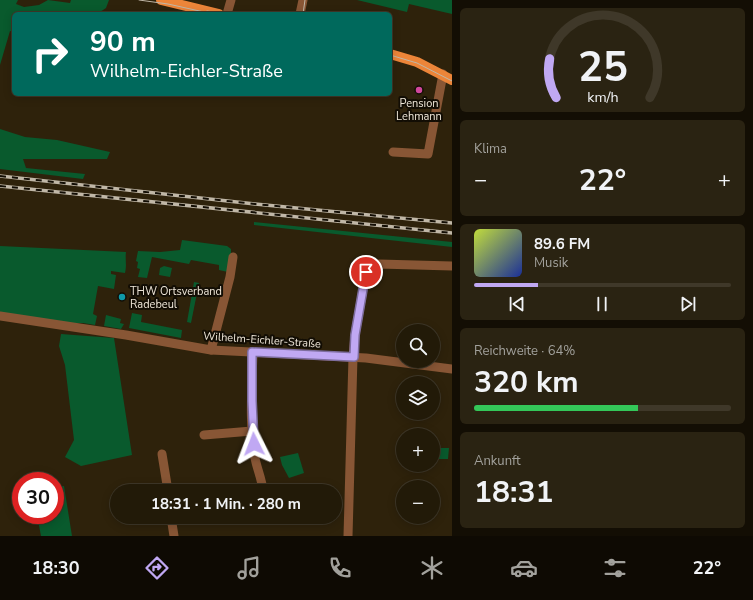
<!DOCTYPE html>
<html lang="de">
<head>
<meta charset="utf-8">
<style>
	body { margin:0; font-family:"Nunito Sans",sans-serif; background:#2a2312; color:#f1f3f6; height:100vh; display:flex; flex-direction:column; font-size:15px; white-space:nowrap }
	* { box-sizing:border-box; margin:0 }
	p { font-size:13px; color:#a2a19c }
	.icon { flex:none; width:22px; height:22px; fill:none; stroke:currentColor; stroke-width:2; stroke-linecap:round; stroke-linejoin:round }
	.map { position:relative; flex:1; overflow:hidden }
	.drawer { display:flex; flex-direction:column; gap:8px; padding:8px; background:#130e04; width:301px }
	.drawer>* { flex:none }
	.hud { position:absolute; left:12px; top:12px; width:380px; height:84px; border-radius:6px; box-shadow:0 2px 10px #0003,0 0 0 1px #3f3829; background:#00695c; color:#fff; overflow:hidden }
	.controls { position:absolute; left:396px; top:324px; display:grid; gap:8px }
	.controls a { display:grid; place-items:center; width:44px; height:44px; border-radius:50%; background:#221a08; box-shadow:0 2px 10px #0003,0 0 0 1px #3f3829; font-size:20px }
	.speed { position:absolute; left:12px; top:472px; display:flex; gap:8px; font-size:20px; font-weight:700; text-align:center }
	.speed>* { display:grid; place-content:center; width:52px; height:52px; border-radius:50%; background:#221a08; box-shadow:0 2px 10px #0003,0 0 0 1px #3f3829; line-height:1 }
	.speed .limit { border:6px solid #d22; background:#fff; color:#111 }
	.pin { position:absolute; display:grid; place-items:center; width:34px; height:34px; color:#fff; margin:-17px; border:2px solid #fff; border-radius:50%; box-shadow:0 1px 4px #0007 }
	.me { position:absolute; width:44px; margin:-22px; rotate:357deg; stroke-linejoin:round; filter:drop-shadow(0 0 3px #0008) }
	.turn { display:flex; align-items:center; gap:14px; height:84px; padding:0 12px; font-size:18px }
	.turn .icon { width:52px; height:52px; stroke-width:2.5 }
	.turn b { display:block; font-size:28px; line-height:34px }
	.big { font-size:30px; font-weight:700; line-height:1.1 }
	.drawer .tile { flex:1; display:flex; flex-direction:column; justify-content:center; gap:6px; min-width:0; padding:0 14px; border-radius:6px; background:#2a2312 }
	.drawer .dial { align-items:center; gap:0 }
	.dial svg { height:104px; overflow:visible; fill:none; stroke:#3f3829; stroke-width:7; stroke-linecap:round; text-anchor:middle }
	.dial text { fill:#f1f3f6; stroke:none }
	.song { display:flex; align-items:center; gap:12px }
	.cover { width:48px; height:48px; border-radius:6px; background:linear-gradient(135deg,hsl(70 70% 55%),hsl(230 70% 35%)) }
	.played { height:4px; border-radius:2px; background:linear-gradient(90deg,#c0a8f3 25%,#3f3829 25%) }
	.keys { display:flex; justify-content:space-around; direction:ltr }
	.heat { display:flex; justify-content:space-between; align-items:center; font-size:22px; direction:ltr }
	.charge { height:6px; border-radius:3px; background:linear-gradient(90deg,#34c759 64%,#3f3829 0) }
	.trip { position:absolute; left:110px; top:484px; width:232px; height:40px; border-radius:20px; background:#221a08; box-shadow:0 2px 10px #0003,0 0 0 1px #3f3829; font-weight:700; line-height:40px; text-align:center }
	.tab-bar { display:flex; height:64px; justify-content:space-around; align-items:center; background:#0e0a03; color:#a2a19c }
	.tab-bar .icon { width:28px; height:28px }
	.tab-bar .on { color:#c0a8f3 }
	.tab-bar b { font-size:18px; color:#f1f3f6 }
	main { display:flex; flex:1; min-height:0 }
	.map>svg:first-child { display:block }
	.green { fill:#095a2d }
	.lines { fill:none; stroke-linecap:round; stroke-linejoin:round }
	.minor { stroke:#885635; stroke-width:9 }
	.major { stroke:#ec8539; stroke-width:10 }
	.tram { stroke:#c0b7a7; stroke-width:1 }
	.rail-casing { stroke:#c0b7a7; stroke-width:3.5 }
	.rail { stroke:#120d04; stroke-width:2; stroke-dasharray:6; stroke-linecap:butt }
	.route-casing { stroke:#7d6d9e; stroke-width:10 }
	.route { stroke:#c0a8f3; stroke-width:7 }
	.hotel-dot { fill:#d1479c; stroke:#120d04; stroke-width:1.5 }
	.culture-dot { fill:#0f9aa8; stroke:#120d04; stroke-width:1.5 }
	.labels { text-anchor:middle; dominant-baseline:central; stroke-width:4; stroke-linejoin:round; paint-order:stroke }
	.poi-label { font-size:11px; fill:#efe7d9; stroke:#120d04 }
	.street-label { font-size:11px; fill:#efe7d9; stroke:#120d04 }
</style>
</head>
<body>
<main>
<div class="map">
<svg width="452" height="536" viewBox="0 0 452 536">
	<rect width="100%" height="100%" fill="#2e220b"/>
	<!-- green -->
	<g class="green">
		<path d="M0,0H18L16,4L24,7L39,5L48,0L70,3L71,0H109L106,8L97,14H14V32L10,31L0,65Z"/>
		<path d="M357,0H452V14L409,4L407,12Z"/>
		<path d="M0,129L25,137L57,140L110,152L107,159H23L26,168L85,174L83,179L0,169Z"/>
		<path d="M254,222L452,242V247L254,225Z"/>
		<path d="M182,240L227,246L231,249V255L228,272L219,270V265L191,260L189,264L152,257L147,278L138,277L140,269L137,268L138,262L136,261L138,251L160,252L180,250Z"/>
		<path d="M0,246L126,252C125,259 127,265 125,273L111,271V274L116,275L114,289L98,286L93,314L97,316L95,325L83,323H69L0,313Z"/>
		<path d="M164,266L172,268L170,277L159,275L160,268Z"/>
		<path d="M194,282L199,283L191,323L187,322Z"/>
		<path d="M132,313L142,315L141,322L182,330L181,338L129,328Z"/>
		<path d="M106,315L121,319L120,323L124,324L121,329L104,326Z"/>
		<path d="M61,334L114,338L132,455L81,466L65,457L74,440L65,365L59,346Z"/>
		<path d="M433,448H449L448,459H433Z"/>
		<path d="M298,453L304,473L289,478L282,465L280,457Z"/>
		<path d="M64,486L72,536H41L37,515H55V488Z"/>
	</g>
	<g class="lines">
		<!-- minor -->
		<g class="minor">
			<path d="M227,14L231,0"/>
			<path d="M300,14L303,0"/>
			<path d="M393,152L428,154L443,74"/>
			<path d="M0,316L126,335L211,350L366,358L452,369"/>
			<path d="M211,350L230,277L233,257"/>
			<path d="M253,352C252,385 249,426 255,458C257,469 262,479 263,491"/>
			<path d="M204,435L252,431"/>
			<path d="M162,454L168,491"/>
			<path d="M171,517L174,536"/>
			<path d="M348,536L353,357L355,335L366,272L372,266L379,264L452,266"/>
		</g>
		<!-- major -->
		<g class="major">
			<path d="M161,0L219,14"/>
			<path d="M390,54L417,62L452,80"/>
		</g>
		<!-- tram -->
		<g class="tram">
			<path d="M139,0L168,4L213,14"/>
			<path d="M207,11L227,14"/>
			<path d="M303,14L305,0"/>
			<path d="M390,55L417,63L452,81"/>
		</g>
		<!-- rail casing -->
		<g class="rail-casing">
			<g id="rail">
				<path d="M0,176L255,204L452,223"/>
				<path d="M0,186L452,233"/>
			</g>
		</g>
		<!-- rail -->
		<use href="#rail" class="rail"/>
	</g>
	<g class="lines">
		<!-- route casing -->
		<g class="route-casing">
			<path id="route" d="M254,444L252,401V352L354,357L355,335L366,272"/>
		</g>
		<!-- route -->
		<use href="#route" class="route"/>
	</g>
	<!-- markers -->
	<circle class="hotel-dot" cx="419" cy="90" r="4"/>
	<circle class="culture-dot" cx="122" cy="297" r="4"/>
	<g class="labels">
		<!-- poi labels -->
		<g class="poi-label">
			<text x="419" y="103">Pension<tspan x="419" dy="13">Lehmann</tspan></text>
			<text x="130" y="291" text-anchor="start">THW Ortsverband<tspan x="130" dy="13">Radebeul</tspan></text>
		</g>
		<!-- street labels -->
		<g class="street-label">
			<text transform="translate(262 340) rotate(4)">Wilhelm-Eichler-Straße</text>
		</g>
	</g>
</svg>
<div class="controls">
<a><svg class="icon" aria-label="search" viewBox="0 0 24 24"><circle cx="10" cy="10" r="6"/><path d="M15 15l6 6"/></svg></a>
<a><svg class="icon" aria-label="layers" viewBox="0 0 24 24"><path d="M12 4l9 5-9 5-9-5zM3 14l9 5 9-5"/></svg></a>
<a>+</a>
<a>−</a>
</div>
<div class="speed"><div class="limit">30</div></div>
<div class="pin" style="left:366px;top:272px;background:#d93025"><svg class="icon" aria-label="arrive" viewBox="0 0 24 24"><path d="M6 21V4h12l-3 4 3 4H6"/></svg></div>
<svg class="me" style="left:254px;top:444px" viewBox="-20 -20 40 40"><path d="M0-17L14 15 0 8-14 15z" fill="#c0a8f3" stroke="#fff" stroke-width="4"/></svg>
<div class="trip">18:31 · 1 Min. · 280 m</div>
<div class="hud">
<div class="turn"><svg class="icon" aria-label="right" viewBox="0 0 24 24"><path d="M7 20v-9h11M14 6l5 5-5 5"/></svg><div><b>90 m</b>Wilhelm-Eichler-Straße</div></div>
</div>
</div>
<section class="drawer">
<div class="tile dial"><svg viewBox="0 0 100 80">
<path d="M14 69A42 42 0 1 1 86 69"/>
<path d="M14 69A42 42 0 0 1 9 39" stroke="#c0a8f3"/>
<text x="50" y="56" font-size="32" font-weight="700">25</text>
<text x="50" y="72" font-size="11">km/h</text>
</svg></div>
<div class="tile"><p>Klima</p>
<div class="heat"><a>−</a><b class="big">22°</b><a>+</a></div>
</div>
<div class="tile">
<div class="song"><i class="cover"></i><div><b>89.6 FM</b><p>Musik</p></div></div>
<div class="played"></div>
<div class="keys"><svg class="icon" aria-label="previous" viewBox="0 0 24 24"><path d="M18 5L8 12l10 7zM5 5v14"/></svg><svg class="icon" aria-label="pause" viewBox="0 0 24 24"><path d="M8 5v14M16 5v14"/></svg><svg class="icon" aria-label="next" viewBox="0 0 24 24"><path d="M6 5l10 7-10 7zM19 5v14"/></svg></div>
</div>
<div class="tile"><p>Reichweite · 64%</p><b class="big">320 km</b><div class="charge"></div></div>
<div class="tile"><p>Ankunft</p><b class="big">18:31</b></div>
</section>
</main>
<nav class="tab-bar">
<b>18:30</b>
<svg class="icon on" aria-label="directions" viewBox="0 0 24 24"><path d="M12 3l9 9-9 9-9-9zM9 14v-3h6M13 9l2 2-2 2"/></svg>
<svg class="icon" aria-label="music" viewBox="0 0 24 24"><path d="M9 18V5l10-2v13"/><circle cx="6" cy="18" r="3"/><circle cx="16" cy="16" r="3"/></svg>
<svg class="icon" aria-label="phone" viewBox="0 0 24 24"><path d="M5 4h4l2 5-3 2q2 4 5 5l2-3 5 2v4C11 20 4 13 5 4z"/></svg>
<svg class="icon" aria-label="climate" viewBox="0 0 24 24"><path d="M12 3v18M4 7l16 10M4 17L20 7"/></svg>
<svg class="icon" aria-label="car" viewBox="0 0 24 24"><path d="M5 17H2v-5l4-1 3-4h7l3 4 3 1v5h-3M9 17h6M6 11h13"/><circle cx="7" cy="17" r="2"/><circle cx="17" cy="17" r="2"/></svg>
<svg class="icon" aria-label="filters" viewBox="0 0 24 24"><path d="M4 7h16M4 17h16"/><circle cx="9" cy="7" r="2"/><circle cx="15" cy="17" r="2"/></svg>
<b>22°</b>
</nav>
</body>
</html>
